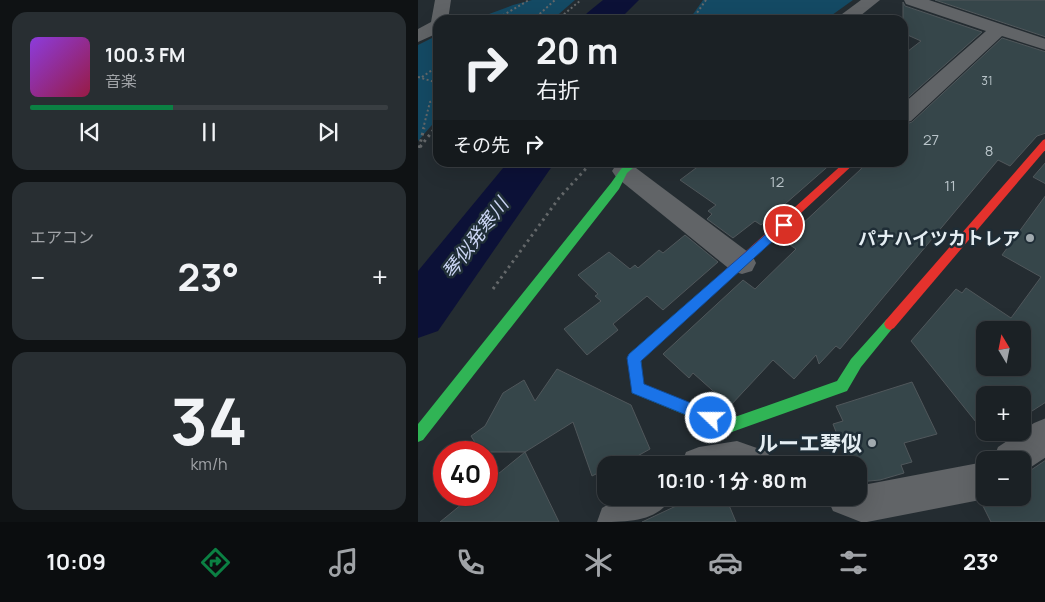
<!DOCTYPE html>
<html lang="ja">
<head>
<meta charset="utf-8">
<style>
	body { margin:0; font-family:Manrope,"Noto Sans JP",sans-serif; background:#282e32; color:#f1f3f6; height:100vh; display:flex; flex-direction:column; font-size:19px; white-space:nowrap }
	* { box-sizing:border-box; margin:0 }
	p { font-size:16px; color:#a0a3a7 }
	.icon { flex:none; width:28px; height:28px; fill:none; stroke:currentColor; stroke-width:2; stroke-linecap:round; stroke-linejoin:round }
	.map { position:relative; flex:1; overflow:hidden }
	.side { display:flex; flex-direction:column; gap:12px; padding:12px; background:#0f1214; width:418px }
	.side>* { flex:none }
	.hud { position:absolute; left:15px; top:15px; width:475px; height:152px; border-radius:15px; box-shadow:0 5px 20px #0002,0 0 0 1px #393e42; background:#1b2125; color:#f1f3f6; overflow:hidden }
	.needle { width:32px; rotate:350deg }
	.fabs { position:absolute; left:558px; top:321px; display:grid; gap:10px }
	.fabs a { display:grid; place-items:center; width:55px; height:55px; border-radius:10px; background:#1b2125; box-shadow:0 5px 20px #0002,0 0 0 1px #393e42; font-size:25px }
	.speed { position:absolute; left:15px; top:441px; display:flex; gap:10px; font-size:25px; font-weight:700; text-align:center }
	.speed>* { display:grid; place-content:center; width:65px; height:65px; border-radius:50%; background:#1b2125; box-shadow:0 5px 20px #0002,0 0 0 1px #393e42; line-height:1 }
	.speed .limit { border:8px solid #d22; background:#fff; color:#111 }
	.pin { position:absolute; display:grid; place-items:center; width:42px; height:42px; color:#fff; margin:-21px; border:2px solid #fff; border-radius:50%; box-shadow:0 1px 5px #0007 }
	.me { position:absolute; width:55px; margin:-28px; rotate:292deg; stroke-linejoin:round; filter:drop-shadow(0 0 4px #0008) }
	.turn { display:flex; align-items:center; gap:18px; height:105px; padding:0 20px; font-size:22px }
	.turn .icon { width:65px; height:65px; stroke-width:2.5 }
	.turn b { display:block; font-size:35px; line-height:42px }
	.then { display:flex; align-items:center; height:48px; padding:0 20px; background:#0003; gap:10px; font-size:19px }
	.big { font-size:38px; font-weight:700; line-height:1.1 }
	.side .widget { flex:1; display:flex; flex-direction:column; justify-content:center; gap:8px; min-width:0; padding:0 18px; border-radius:15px; background:#282e32 }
	.side .dial { align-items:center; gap:0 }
	.dial b { font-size:65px; line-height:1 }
	.song { display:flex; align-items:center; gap:15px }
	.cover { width:60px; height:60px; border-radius:8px; background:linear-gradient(135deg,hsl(270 70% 55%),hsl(340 70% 35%)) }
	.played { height:5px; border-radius:2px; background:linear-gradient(90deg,#0b8043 40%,#393e42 40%) }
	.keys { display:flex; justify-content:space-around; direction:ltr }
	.heat { display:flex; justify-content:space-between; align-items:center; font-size:28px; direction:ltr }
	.trip { position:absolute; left:179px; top:456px; width:270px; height:50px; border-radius:15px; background:#1b2125; box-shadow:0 5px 20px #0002,0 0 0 1px #393e42; font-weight:700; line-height:50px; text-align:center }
	.tabs { display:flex; height:80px; justify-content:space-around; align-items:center; background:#0b0d0f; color:#a0a3a7 }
	.tabs .icon { width:35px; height:35px }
	.tabs .current { color:#0b8043 }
	.tabs b { font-size:22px; color:#f1f3f6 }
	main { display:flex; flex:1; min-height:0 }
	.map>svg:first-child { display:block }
	.green { fill:#144a64 }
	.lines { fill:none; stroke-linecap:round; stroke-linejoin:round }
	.river { fill:#0c1137; fill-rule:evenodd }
	.building { fill:#36464a; stroke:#50575b; fill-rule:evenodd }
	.path-far1 { stroke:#64686a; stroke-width:2; stroke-dasharray:2 2.5; stroke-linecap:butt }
	.path { stroke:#64686a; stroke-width:3; stroke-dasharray:2.5 4; stroke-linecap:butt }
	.street { fill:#616467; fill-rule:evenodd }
	.fast { fill:#30b455; fill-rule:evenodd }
	.jam { fill:#e5322d; fill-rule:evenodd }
	.route { fill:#1a73e8; stroke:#114b97 }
	.poi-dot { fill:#a1aaaf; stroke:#1f2d36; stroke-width:2 }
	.labels { text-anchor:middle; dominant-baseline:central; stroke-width:5; stroke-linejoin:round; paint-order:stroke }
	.far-number-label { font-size:12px; fill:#b9c4c9 }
	.number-label { font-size:15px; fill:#b9c4c9 }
	.poi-label { font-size:18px; font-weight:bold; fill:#e5eef3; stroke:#1f2d36; text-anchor:end }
	.water-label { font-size:19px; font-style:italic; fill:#cbd5f4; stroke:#1f2d36 }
	.near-poi-label { font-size:21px; font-weight:bold; fill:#e5eef3; stroke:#1f2d36; text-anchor:end }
</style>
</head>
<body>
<main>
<section class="side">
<div class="widget">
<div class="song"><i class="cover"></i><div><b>100.3 FM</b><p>音楽</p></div></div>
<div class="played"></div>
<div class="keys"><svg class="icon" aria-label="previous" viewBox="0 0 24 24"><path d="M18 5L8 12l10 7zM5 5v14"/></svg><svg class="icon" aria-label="pause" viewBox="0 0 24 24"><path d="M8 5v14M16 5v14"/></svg><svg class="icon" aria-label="next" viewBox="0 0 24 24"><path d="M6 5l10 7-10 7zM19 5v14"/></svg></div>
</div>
<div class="widget"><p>エアコン</p>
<div class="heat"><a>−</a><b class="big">23°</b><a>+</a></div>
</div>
<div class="widget dial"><b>34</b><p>km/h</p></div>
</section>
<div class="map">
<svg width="628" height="522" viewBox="0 0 628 522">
	<rect width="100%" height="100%" fill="#242c31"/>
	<!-- green -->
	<g class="green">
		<path d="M114,0H157L134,20H55L95,5Z"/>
		<path d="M285,0H435L407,20H271Z"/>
		<path d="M20,35V118L0,141V45Z"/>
	</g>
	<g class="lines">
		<!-- river -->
		<g class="river">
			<path d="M185,0H221L201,20H164L169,13Z"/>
			<path d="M90,162H137L20,331L0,338V271Z"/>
		</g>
	</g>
	<!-- building -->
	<g class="building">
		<path d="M517,0H628V37Z"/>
		<path d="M485,2L487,6L564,32L485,102V55L503,41L485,33Z"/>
		<path d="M584,38L628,52V133L619,136L592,166L580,160L422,349L418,346L401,364L398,355L376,379L355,360L312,406L275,373L271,378L245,354L325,280L337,289L378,249L366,241L443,169L447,162H485V125L494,122Z"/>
		<path d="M286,162H415L343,225L337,221L315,238L289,219L294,214L290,211L298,205L262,180Z"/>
		<path d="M628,162V184L615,177Z"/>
		<path d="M628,195V402L614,411L604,401V395H566V432L493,341L538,289L544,293L548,288L593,318L623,277L584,255ZM566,330H604V368H566Z"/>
		<path d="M267,235L300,262L245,310L229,296L195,324L200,330L169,355L146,329L183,301L177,296L180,294L160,275L191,252L212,269L217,265L220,268L241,250L245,253Z"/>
		<path d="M139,369L213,405L232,449L207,463L205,459L194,465H188V469L174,476L155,422L107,452L141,522H22L55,495H69V483L107,452H63L53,436L67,426L85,393L106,380L117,401Z"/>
		<path d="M494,382L519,434L486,443L494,462L483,465L486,473L462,480L440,482V465H431L415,424L425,421L418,406Z"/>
		<path d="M628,460V522H573L563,502L571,498H604V476Z"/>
		<path d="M275,498H308L318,522H224Z"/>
	</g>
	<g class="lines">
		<!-- path-far1 -->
		<g class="path-far1">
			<path d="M77,20L111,0"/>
			<path d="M115,20L137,0"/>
			<path d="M139,20L163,0"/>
			<path d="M274,20L288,0"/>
			<path d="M0,77L20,83"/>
			<path d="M4,77L20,66"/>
			<path d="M5,129L12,102L20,96"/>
			<path d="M16,129L20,125"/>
		</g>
		<!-- path -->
		<g class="path">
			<path d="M2,147L17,128"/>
			<path d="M1,148L6,128"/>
			<path d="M75,289L141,198L174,162"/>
		</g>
		<!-- street -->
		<g class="street">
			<path d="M17,0H33L30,20H20V33L0,42V29L13,22Z"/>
			<path d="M443,0H462L437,20H416Z"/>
			<path d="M486,0H511L628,39V50L584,36L493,121L485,123V104L568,31L488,4Z"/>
			<path d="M206,163L214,165L334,255L338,263L334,271L324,274L314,271L198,177L194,171L198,165Z"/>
			<path d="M628,418V457L604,473V460H575L580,447L616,423Z"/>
			<path d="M319,441L350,452L355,465H263L268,452L281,447Z"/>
			<path d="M566,462V498H569L562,500L449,522H443L415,511L409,498H440V484L445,485Z"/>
			<path d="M201,498H253C239,522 210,522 179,522L184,508Z"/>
		</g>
		<!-- fast -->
		<g class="fast">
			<path d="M211,162H222L209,173L201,189L5,440L0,442V424L193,183L203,169Z"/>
			<path d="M301,277L305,279L307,282L305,285L223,360L225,384L311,419L419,381L433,359L468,320L472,318L476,320L478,324L443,367L429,391L311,433L214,393L210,358L211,354L297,279Z"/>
		</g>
		<!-- jam -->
		<g class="jam">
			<path d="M628,139V149L476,328L472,330L468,328L466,324L468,320L625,140Z"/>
			<path d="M427,162H438L305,285L301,287L297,285L295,282L297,279Z"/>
		</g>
	</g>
	<!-- route -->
	<path class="route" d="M366,221L371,225L369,228L223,361L226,384L298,413L300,418L298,423L293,425L214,393L209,358L211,354L362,222Z"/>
	<!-- markers -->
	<g class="poi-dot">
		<circle cx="612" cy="238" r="5"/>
		<circle cx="454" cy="443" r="5"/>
	</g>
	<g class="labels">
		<!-- far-number labels -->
		<g class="far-number-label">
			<text x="569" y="80">31</text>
		</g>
		<!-- number labels -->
		<g class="number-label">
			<text x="513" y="139">27</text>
			<text x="571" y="150">8</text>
			<text x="359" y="181">12</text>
			<text x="532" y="185">11</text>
		</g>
		<!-- poi labels -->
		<g class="poi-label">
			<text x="602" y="238">パナハイツカトレア</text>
		</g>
		<!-- water labels -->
		<g class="water-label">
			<text transform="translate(57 238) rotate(-53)">琴似発寒川</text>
		</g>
		<!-- near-poi labels -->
		<g class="near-poi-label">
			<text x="444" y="443">ルーエ琴似</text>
		</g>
	</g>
</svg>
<div class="fabs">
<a><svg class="needle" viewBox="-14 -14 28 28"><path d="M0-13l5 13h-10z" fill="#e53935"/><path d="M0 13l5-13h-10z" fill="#a0a3a7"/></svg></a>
<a>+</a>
<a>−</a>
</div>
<div class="speed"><div class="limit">40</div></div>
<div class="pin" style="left:366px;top:225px;background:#d93025"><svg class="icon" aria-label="arrive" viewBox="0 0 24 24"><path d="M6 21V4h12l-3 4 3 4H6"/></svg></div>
<svg class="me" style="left:293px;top:418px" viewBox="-20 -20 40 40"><circle r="17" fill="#1a73e8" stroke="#fff" stroke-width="3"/><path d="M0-11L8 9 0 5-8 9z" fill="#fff"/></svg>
<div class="trip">10:10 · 1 分 · 80 m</div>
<div class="hud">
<div class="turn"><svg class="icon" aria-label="right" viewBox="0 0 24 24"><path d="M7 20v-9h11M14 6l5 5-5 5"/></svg><div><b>20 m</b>右折</div></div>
<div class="then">その先<svg class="icon" aria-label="right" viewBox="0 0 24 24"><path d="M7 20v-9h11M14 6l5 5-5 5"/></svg></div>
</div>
</div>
</main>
<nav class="tabs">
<b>10:09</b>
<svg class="icon current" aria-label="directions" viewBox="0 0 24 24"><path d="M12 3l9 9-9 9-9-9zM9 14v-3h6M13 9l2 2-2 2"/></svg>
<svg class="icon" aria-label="music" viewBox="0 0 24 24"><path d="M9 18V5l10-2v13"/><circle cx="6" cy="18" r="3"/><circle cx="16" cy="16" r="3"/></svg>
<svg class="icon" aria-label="phone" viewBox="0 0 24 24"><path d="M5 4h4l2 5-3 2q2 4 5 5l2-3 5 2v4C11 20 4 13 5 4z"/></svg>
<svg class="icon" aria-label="climate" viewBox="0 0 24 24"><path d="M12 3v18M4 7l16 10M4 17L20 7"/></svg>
<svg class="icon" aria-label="car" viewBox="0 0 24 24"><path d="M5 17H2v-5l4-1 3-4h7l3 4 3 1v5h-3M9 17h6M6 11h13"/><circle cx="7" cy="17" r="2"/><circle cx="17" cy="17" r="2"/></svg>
<svg class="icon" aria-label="filters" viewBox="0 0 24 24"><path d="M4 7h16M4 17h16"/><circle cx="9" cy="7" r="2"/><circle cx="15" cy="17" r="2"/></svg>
<b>23°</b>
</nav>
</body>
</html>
